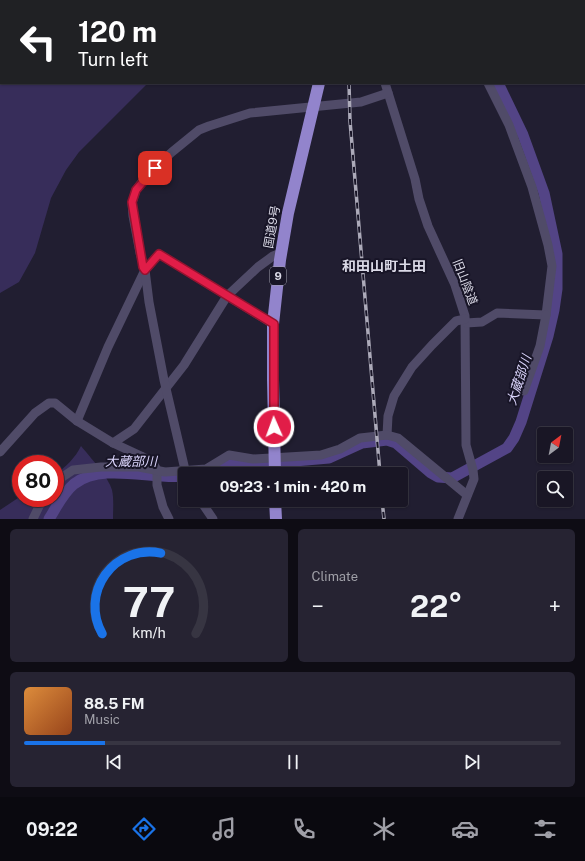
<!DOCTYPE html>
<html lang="en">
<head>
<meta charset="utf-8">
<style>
	body { margin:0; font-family:"Public Sans","Noto Sans JP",sans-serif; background:#262332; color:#f1f3f6; height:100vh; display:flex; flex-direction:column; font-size:15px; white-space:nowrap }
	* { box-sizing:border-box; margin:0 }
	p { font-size:13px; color:#9f9fa7 }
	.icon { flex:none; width:22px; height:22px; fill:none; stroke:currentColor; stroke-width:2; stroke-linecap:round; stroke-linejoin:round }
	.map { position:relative; height:519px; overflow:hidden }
	.sheet { display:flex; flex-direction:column; gap:10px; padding:10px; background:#0e0c14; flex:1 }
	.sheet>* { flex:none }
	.top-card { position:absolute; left:0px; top:0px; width:585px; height:84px; box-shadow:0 1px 3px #0004,0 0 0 1px #373542; background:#202124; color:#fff; overflow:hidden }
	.needle { width:26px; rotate:32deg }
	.tools { position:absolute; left:537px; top:427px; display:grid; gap:8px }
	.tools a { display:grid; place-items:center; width:36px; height:36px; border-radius:4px; background:#191625; box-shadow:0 1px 3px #0004,0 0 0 1px #373542; font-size:20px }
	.speed { position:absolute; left:12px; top:455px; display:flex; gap:8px; font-size:20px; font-weight:700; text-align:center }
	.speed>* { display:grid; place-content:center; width:52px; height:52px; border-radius:50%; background:#191625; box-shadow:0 1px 3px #0004,0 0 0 1px #373542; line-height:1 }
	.speed .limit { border:6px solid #d22; background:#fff; color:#111 }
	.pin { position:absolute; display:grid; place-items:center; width:34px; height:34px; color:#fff; margin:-17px; border-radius:8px; box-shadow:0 2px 6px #0006 }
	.me { position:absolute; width:44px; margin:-22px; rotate:358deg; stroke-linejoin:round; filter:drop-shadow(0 0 3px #0008) }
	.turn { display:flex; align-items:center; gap:14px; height:84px; padding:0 12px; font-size:18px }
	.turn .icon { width:52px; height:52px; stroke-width:2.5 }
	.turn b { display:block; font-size:28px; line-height:34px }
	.big { font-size:30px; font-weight:700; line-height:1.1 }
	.sheet .tile { flex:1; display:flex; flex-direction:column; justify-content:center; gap:6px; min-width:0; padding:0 14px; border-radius:6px; background:#262332 }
	.sheet .dial { align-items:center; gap:0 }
	.dial svg { height:104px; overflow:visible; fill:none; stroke:#373542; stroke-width:7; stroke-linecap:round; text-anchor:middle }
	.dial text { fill:#f1f3f6; stroke:none }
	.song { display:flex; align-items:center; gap:12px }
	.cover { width:48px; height:48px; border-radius:6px; background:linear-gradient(135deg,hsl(30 70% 55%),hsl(20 70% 35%)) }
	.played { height:4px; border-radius:2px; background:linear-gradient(90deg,#1a73e8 15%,#373542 15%) }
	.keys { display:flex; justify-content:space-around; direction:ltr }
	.heat { display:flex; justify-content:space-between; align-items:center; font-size:22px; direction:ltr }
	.sheet .tiles { flex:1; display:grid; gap:10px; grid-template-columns:1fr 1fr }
	.tile:last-child { grid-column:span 2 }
	.trip { position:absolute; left:178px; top:467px; width:230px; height:40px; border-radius:4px; background:#191625; box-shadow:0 1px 3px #0004,0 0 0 1px #373542; font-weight:700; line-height:40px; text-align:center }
	.tabs { display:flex; height:64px; justify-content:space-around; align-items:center; background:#0a090f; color:#9f9fa7 }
	.tabs .icon { width:28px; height:28px }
	.tabs .active { color:#1a73e8 }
	.tabs b { font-size:18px; color:#f1f3f6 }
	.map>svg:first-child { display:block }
	.green { fill:#372d5a }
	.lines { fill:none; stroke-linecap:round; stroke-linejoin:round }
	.river { stroke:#534486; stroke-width:11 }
	.minor { stroke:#504b68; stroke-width:9 }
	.highway { stroke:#9284cc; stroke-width:12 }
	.rail-casing { stroke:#acaab9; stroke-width:3.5 }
	.rail { stroke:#181527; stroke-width:2; stroke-dasharray:6; stroke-linecap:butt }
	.route-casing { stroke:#92132f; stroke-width:10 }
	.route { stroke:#e11d48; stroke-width:7 }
	.labels { text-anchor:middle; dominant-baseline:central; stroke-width:4; stroke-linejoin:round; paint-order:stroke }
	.shield { fill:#181527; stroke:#a09fad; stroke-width:1 }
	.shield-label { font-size:11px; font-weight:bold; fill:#dbdae7 }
	.street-label { font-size:12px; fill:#dbdae7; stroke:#181527 }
	.water-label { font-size:13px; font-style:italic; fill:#dbd5fc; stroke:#181527 }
	.quarter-label { font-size:14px; font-weight:bold; fill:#dbdae7; stroke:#181527 }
</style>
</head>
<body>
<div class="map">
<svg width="585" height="519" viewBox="0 0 585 519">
	<rect width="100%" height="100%" fill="#211e31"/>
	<!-- green -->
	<g class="green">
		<path d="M0,0H282L1,1V83H148L79,152L66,170L51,198L35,253L19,282L0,293Z"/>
		<path d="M81,446C90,457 109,478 112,490C114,499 113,510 113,519H0V510L21,496V498H55V474C65,468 76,457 81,446Z"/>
	</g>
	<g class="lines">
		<!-- river -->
		<g class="river">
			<path d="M449,0L450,1"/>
			<path d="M283,462L329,458L362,443L387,440L396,443L431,473L438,477L452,478L507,448L514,438L521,422L548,336L554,310L557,289V254L544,193L523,135L498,83"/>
			<path d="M209,474L217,467L230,461L269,464"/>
			<path d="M49,519C56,508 63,493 74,484C103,462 151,480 185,476"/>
		</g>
		<!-- minor -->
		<g class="minor">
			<path d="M363,0L364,1"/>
			<path d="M438,0V1"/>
			<path d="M385,83L415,179L419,199L428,226L455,285L465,316L466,445L473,470L474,479L458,519"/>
			<path d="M466,323L482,322L497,313L546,315L552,266L548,245L532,187L509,125L488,83"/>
			<path d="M524,391L540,346L546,315"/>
			<path d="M77,421L108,347L145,270L159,254L273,324"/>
			<path d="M387,435L388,416L394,396L412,367L432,345L456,321L465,319"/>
			<path d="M113,443L134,429L184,365L227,296L258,267L273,256L281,253"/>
			<path d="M0,452L35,413L49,403H55L77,421L113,443L141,456L153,463L157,470V485L163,507L169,519"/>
			<path d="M186,474L164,380L149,302L145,270L140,253L133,216L132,203L136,190L146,176L172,152L199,130L209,126L250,113L361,102L388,93"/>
			<path d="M55,482L73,470L101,467H139L165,472L206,469L229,455L253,459L321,455L340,449L360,438L387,435L398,438L467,495"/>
			<path d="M200,500L213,519"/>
			<path d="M33,519L43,498"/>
		</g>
		<!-- highway -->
		<g class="highway">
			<path d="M328,1V0"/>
			<path d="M275,474L273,380V324L280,260L288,213L319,83"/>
			<path d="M275,500L276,519"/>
		</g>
		<!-- rail casing -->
		<g class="rail-casing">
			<g id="rail">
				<path d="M353,1V0"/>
				<path d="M349,83L350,121L380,474"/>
				<path d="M382,500L384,519"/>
			</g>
		</g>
		<!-- rail -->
		<use href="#rail" class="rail"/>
	</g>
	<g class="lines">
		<!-- route casing -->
		<g class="route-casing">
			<path id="route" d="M155,168L136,190L132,202L143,267L145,270L159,254L274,324V427"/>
		</g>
		<!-- route -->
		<use href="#route" class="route"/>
	</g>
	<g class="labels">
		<!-- shield labels -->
		<rect class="shield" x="270" y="267" width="16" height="18" rx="3"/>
		<g class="shield-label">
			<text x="278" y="276">9</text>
		</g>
		<!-- street labels -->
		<g class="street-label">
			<text transform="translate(272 227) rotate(-80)">国道9号</text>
			<text transform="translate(465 282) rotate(69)">旧山陰道</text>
		</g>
		<!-- water labels -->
		<g class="water-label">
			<text transform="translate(519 380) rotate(-72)">大蔵部川</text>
			<text x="131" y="461">大蔵部川</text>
		</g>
		<!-- quarter labels -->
		<g class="quarter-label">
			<text x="384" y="266">和田山町土田</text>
		</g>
	</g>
</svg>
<div class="tools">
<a><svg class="needle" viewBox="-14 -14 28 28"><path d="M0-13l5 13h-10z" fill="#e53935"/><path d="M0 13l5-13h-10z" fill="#9f9fa7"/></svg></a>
<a><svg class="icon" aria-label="search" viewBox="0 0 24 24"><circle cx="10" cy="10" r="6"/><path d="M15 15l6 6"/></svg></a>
</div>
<div class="speed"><div class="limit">80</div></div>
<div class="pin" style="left:155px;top:168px;background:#d93025"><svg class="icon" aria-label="arrive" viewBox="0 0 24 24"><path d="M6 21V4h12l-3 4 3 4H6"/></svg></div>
<svg class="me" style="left:274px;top:427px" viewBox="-20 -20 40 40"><circle r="17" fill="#e11d48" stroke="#fff" stroke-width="3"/><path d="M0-11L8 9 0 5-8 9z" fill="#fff"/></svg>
<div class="trip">09:23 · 1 min · 420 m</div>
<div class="top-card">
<div class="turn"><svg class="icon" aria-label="left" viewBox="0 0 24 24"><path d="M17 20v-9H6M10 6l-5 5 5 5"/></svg><div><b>120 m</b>Turn left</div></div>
</div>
</div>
<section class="sheet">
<div class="tiles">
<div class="tile dial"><svg viewBox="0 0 100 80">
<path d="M14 69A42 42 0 1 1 86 69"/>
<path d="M14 69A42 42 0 0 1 59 7" stroke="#1a73e8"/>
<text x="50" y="56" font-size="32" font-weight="700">77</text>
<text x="50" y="72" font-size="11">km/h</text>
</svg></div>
<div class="tile"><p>Climate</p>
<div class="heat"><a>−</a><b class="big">22°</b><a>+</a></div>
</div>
<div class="tile">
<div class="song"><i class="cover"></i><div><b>88.5 FM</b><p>Music</p></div></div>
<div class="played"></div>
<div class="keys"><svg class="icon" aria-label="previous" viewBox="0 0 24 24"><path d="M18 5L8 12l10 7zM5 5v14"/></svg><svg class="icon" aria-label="pause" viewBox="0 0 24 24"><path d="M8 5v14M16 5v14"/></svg><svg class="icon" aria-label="next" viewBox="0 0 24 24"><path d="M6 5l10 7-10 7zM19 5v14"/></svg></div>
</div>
</div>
</section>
<nav class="tabs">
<b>09:22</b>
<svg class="icon active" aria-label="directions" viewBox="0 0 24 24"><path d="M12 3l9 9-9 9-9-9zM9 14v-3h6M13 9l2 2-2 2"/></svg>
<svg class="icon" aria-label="music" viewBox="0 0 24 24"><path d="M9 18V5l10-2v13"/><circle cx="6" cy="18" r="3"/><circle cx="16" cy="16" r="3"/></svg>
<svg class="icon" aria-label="phone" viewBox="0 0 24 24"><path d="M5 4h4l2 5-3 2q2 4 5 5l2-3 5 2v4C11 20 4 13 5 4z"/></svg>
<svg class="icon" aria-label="climate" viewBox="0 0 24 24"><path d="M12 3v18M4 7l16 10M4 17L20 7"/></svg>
<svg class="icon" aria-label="car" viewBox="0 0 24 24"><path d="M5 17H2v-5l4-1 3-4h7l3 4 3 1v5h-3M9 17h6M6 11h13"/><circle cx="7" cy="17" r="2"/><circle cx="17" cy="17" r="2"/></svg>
<svg class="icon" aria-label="filters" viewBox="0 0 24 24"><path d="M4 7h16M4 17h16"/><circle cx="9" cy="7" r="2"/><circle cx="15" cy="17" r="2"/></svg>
</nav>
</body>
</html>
